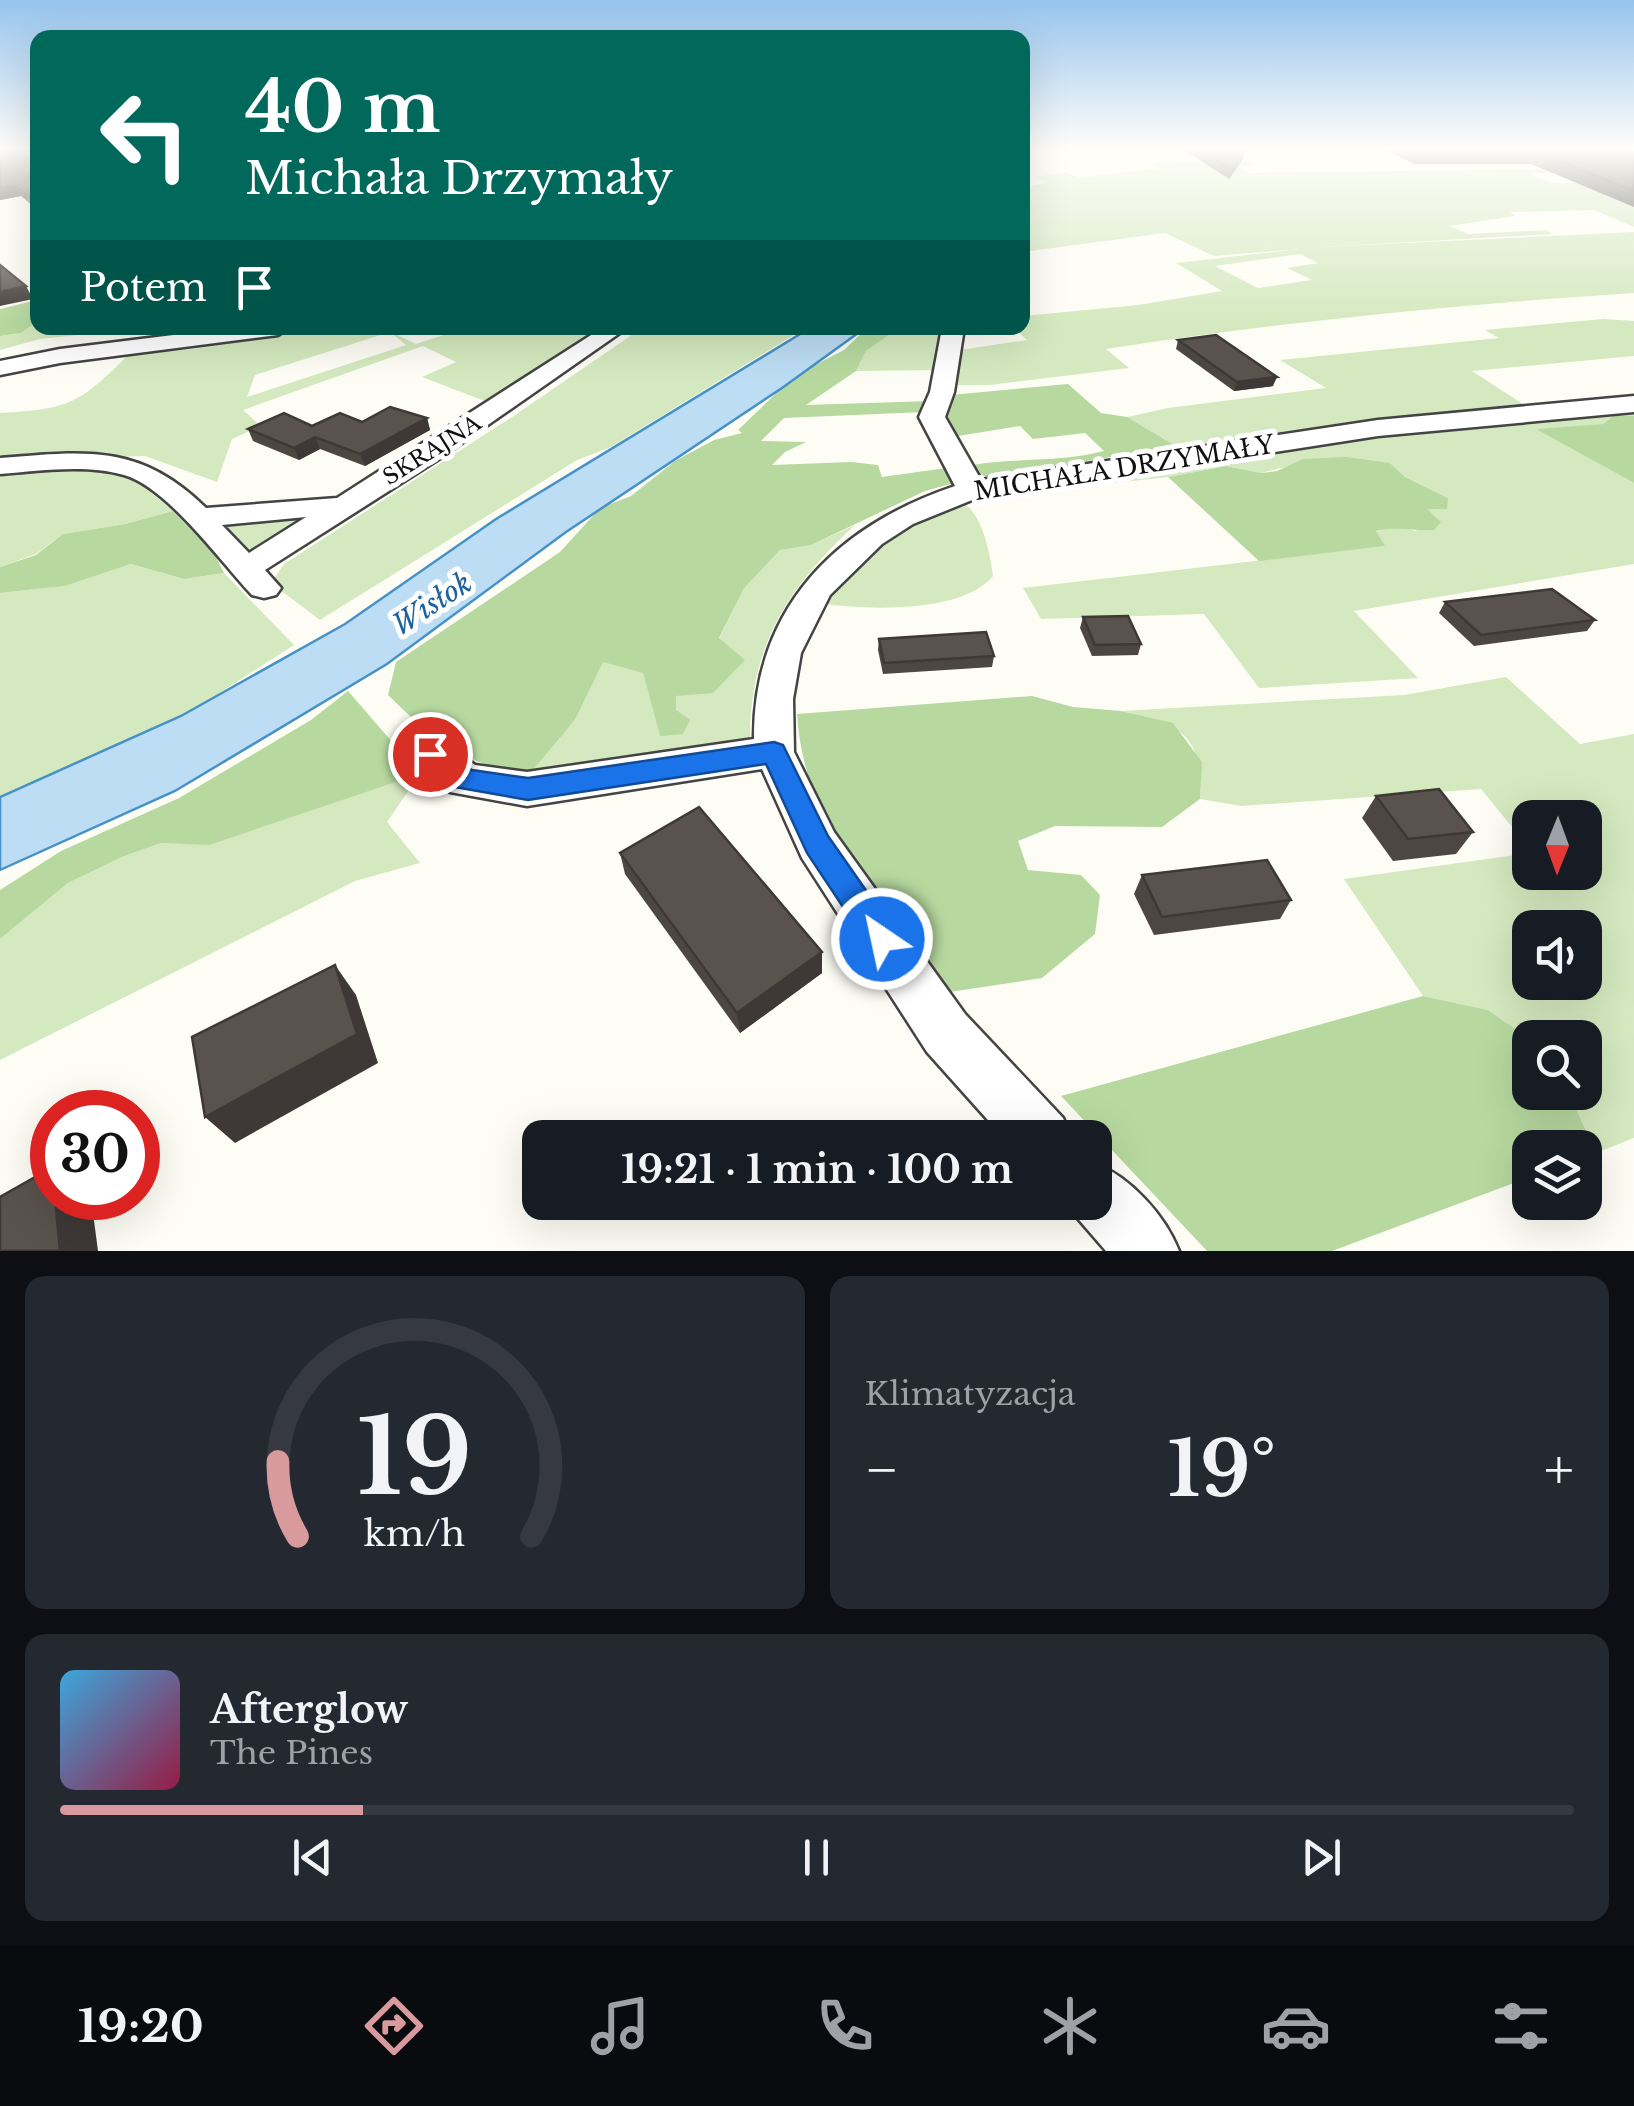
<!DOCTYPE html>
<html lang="pl">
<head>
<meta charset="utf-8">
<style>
	body { margin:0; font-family:"Libre Baskerville",serif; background:#242831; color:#f1f3f6; height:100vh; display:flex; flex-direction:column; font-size:38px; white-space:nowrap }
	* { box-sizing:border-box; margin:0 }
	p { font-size:32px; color:#9ea1a6 }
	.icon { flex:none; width:55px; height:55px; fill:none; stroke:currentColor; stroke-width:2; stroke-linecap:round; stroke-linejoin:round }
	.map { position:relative; height:1251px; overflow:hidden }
	.panel { display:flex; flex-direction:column; gap:25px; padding:25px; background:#0d0f14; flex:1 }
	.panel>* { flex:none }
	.top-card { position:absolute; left:30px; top:30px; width:1000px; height:305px; border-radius:20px; box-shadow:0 10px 40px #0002; background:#00695c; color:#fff; overflow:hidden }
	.needle { width:65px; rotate:181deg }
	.buttons { position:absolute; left:1512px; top:800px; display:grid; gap:20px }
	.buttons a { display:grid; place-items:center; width:90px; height:90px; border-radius:20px; background:#171b24; box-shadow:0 10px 40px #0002; font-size:50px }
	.speed { position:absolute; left:30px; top:1090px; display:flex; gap:20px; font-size:50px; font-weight:700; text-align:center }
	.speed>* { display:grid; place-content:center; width:130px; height:130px; border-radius:50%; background:#171b24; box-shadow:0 10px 40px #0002; line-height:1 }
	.speed .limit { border:15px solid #d22; background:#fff; color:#111 }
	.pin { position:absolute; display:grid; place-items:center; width:85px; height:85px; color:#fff; margin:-42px; border:5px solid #fff; border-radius:50%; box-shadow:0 2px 10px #0007 }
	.me { position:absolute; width:110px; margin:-55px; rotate:326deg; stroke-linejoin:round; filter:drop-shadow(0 0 8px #0008) }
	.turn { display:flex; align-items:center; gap:35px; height:210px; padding:0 50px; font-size:45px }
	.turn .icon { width:130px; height:130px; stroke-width:2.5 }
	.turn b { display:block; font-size:70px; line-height:85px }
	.then { display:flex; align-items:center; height:95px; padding:0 50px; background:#0003; gap:20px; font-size:38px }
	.big { font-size:75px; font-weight:700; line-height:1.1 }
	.panel .tile { flex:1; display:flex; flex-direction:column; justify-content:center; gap:15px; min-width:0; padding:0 35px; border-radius:20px; background:#242831 }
	.panel .dial { align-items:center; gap:0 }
	.dial svg { height:260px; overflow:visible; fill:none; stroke:#363941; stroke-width:7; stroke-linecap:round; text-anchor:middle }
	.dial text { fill:#f1f3f6; stroke:none }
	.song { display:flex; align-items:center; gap:30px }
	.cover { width:120px; height:120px; border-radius:15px; background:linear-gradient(135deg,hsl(200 70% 55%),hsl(340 70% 35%)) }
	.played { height:10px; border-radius:5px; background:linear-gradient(90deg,#d99a9d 20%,#363941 20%) }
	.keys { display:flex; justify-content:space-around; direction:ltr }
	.heat { display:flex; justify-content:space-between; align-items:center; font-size:55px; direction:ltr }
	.panel .tiles { flex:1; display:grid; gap:25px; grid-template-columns:1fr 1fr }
	.tile:last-child { grid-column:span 2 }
	.trip { position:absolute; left:522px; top:1120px; width:590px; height:100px; border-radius:20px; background:#171b24; box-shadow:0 10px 40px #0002; font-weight:700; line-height:100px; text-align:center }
	.dock { display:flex; height:160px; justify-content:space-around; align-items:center; background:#090b0e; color:#9ea1a6 }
	.dock .icon { width:70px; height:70px }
	.dock .current { color:#d99a9d }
	.dock b { font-size:45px; color:#f1f3f6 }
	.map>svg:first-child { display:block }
	.green { fill:#d4e9bf; fill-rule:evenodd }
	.forest { fill:#b7d99f }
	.water { fill:#bcddf4; stroke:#4691c8; stroke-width:2.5 }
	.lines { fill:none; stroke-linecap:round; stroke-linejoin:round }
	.street-casing { stroke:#444; stroke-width:5 }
	.street { fill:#fff; fill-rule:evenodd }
	.wall { fill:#4d4742 }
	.shaded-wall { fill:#3e3936 }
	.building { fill:#59524d; stroke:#3e3936; stroke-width:2.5 }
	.route { fill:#1a73e8; stroke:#114b97; stroke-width:2.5 }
	.labels { text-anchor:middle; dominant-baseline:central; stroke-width:10; stroke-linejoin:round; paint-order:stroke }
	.far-street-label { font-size:22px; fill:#111; stroke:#fff }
	.street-label { font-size:25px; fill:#111; stroke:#fff }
	.water-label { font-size:28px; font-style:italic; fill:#1e639f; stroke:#fff }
</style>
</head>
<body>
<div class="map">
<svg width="1634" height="1251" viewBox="0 0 1634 1251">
	<rect width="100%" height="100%" fill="#fefdf5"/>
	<!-- green -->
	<g class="green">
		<path d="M1250,161L1256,166L1239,167L1248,173L1554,169L1562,172L1531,174L1552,183H1600L1634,196V227L1594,210L1510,212L1515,216L1450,226L1468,234L1546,230L1553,234L1321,247L1634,232V293C1458,304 1281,322 1106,349L1129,368L990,385H953V351L1027,340L1014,328H1022L1023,316L1139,305L1222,291L1176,263L1300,249L1214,256L1165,233L1023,252V187L1047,183L1036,177L1066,172L1080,178L1159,168L1155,163ZM1300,254L1318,263L1287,268L1312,280L1258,288L1215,266Z"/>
		<path d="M1603,319L1634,321V356L1472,371L1526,406L1176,446L1127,417L1168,408L1326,388L1280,360L1499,338L1485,330Z"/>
		<path d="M37,322L38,328H145L40,339L0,350V336L21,333Z"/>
		<path d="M289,328H383L416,344L465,328H609L495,405L422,377L456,362L423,346L243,410L261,426L232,439L217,482L145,456L0,461V413C71,409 80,403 129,354L193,349ZM390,332L406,345L247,397L255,375Z"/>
		<path d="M642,328H805L611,447L577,460L320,620L271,583L284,564L512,417Z"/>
		<path d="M899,328H947L943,334L942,370L856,371L866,351Z"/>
		<path d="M1634,410V416H1613L1603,424L1581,427L1537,429L1634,483V564L1354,611L1418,678L1259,688L1204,614L1041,619L1023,588L1384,546L1375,532L1396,526L1416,531L1426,508L1448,498L1405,477L1390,463L1294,465L1261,473L1226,466L1168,477L999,495L1312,444Z"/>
		<path d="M0,471H125L173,511L125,524L63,534L36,554L0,567Z"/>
		<path d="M961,502C982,511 990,554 993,576C963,613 870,610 825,604C866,551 898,526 961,502Z"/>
		<path d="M314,512L249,555L218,524Z"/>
		<path d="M855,525C789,586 750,645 750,738L739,750L528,776L575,720L603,661L643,673L660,735L676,710V696L744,661L719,639L744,587L780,549L811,545Z"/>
		<path d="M131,564L184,579L224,573L294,645L196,708L0,798V593L65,586Z"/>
		<path d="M1506,677L1580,744L1634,734V1138L1596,1153L1569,1093L1585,1092V1038L1530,1039L1488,1010L1423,996L1344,879L1530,853V872H1585V818H1530V849L1481,789L1241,806L1200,799C1204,732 1179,725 1121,711L1404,695ZM1530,928H1585V982H1530Z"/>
		<path d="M420,774L387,822L420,863L355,881L0,1060V939L68,883L122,857L161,843L209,844Z"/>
	</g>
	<!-- forest -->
	<g class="forest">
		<path d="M37,300V322L21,333L0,336V309Z"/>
		<path d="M867,328H899L866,351L856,371L806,405L930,401L924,412L784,418L761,441L806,442L785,452L772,465L851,462L878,465L882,477L953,467L954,483L925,491L811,545L780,550L744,588L719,638L745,660L713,693L676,696V710L690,720L683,734L660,736L643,673L603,662L575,720L528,776C454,758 442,747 388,695L396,662L560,552L600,508L631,496L675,461L714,440L742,433L738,430L794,376L844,350Z"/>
		<path d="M1068,384L1101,413L1127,417L1176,446L987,478L968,466C1013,457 1060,463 1104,451L1085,433L1033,439L1020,426L946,438L939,415L950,395Z"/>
		<path d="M1613,416H1634V483L1536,429L1603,424Z"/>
		<path d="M1346,457L1390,463L1405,477L1448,498L1447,509H1427L1441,522L1434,530C1413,531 1396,526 1376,531L1385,546L1259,561L1168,477L1226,466L1261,473L1277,471L1303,459Z"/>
		<path d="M173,511L215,555L224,573L184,579L131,564L65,586L0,593V567L36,555L63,534L125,524Z"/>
		<path d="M348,691L420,774L209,845L161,843L122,857L68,883L0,939V890L61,851L179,798L311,720Z"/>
		<path d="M1032,696L1073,707L1121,711L1173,723L1202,762L1200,799L1162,827L1055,826L1018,841L1028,870L1081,875L1100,895L1095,934L1042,978L943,993C879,906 804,826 797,714Z"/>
		<path d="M1423,996L1488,1010L1530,1039V1092L1569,1093L1596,1153L1585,1157V1148H1530V1177L1332,1251H1207L1061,1096Z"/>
	</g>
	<!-- water -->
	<path class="water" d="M810,328H865L782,388L566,532L387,664L175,791L0,870V797L181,716L345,624L496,519Z"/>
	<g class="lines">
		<!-- street casing -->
		<g class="street-casing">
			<g id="street">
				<path d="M230,328H289L278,335L60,363L0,375V361L60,349Z"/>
				<path d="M602,328H627L439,459L265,570L281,588L276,595L264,598L252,595C221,562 167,487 124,475C85,464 40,471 0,474V458C86,451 140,443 206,508L337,498ZM306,517L249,553L222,525Z"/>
				<path d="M942,328H964L954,392L945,417L981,480L1378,420L1634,396V412L1378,436L977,498L913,524L882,544L830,595L801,653L793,699L794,752L834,832L965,1014L1063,1118L1072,1138H1004L927,1052L802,858L762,769L527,806L450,792L417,765L411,754L417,743L431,738L445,743L475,765L527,772L754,739C753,608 836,526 955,486L919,417L930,392Z"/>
				<path d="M1095,1163C1131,1178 1165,1215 1179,1251H1106L1074,1214L1069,1202H1095Z"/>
			</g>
		</g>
		<!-- street -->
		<use href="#street" class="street"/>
	</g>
	<!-- wall -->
	<g class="wall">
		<path d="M38,149V205L33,206L21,196L0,200Z"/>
		<path d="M1182,149H1246L1243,159L1229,179Z"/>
		<path d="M1383,149H1615L1634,152V207L1531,164H1414Z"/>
		<path d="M1178,340L1273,386L1234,391L1176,349Z"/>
		<path d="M427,418L430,430L365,466L320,449L299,460L253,441L248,429Z"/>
		<path d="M1445,602L1595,620L1587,631L1474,646L1439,613Z"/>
		<path d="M1083,617L1141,644L1138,655L1092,656L1080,628Z"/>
		<path d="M879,639L994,656L992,667L883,674L878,650Z"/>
		<path d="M1376,796L1473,832L1456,854L1393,861L1362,818Z"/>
		<path d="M620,853L822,952V973L740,1033L625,874Z"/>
		<path d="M1142,875L1291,900L1280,919L1154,935L1134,894Z"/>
	</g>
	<!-- shaded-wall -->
	<g class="shaded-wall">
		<path d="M1244,152L1241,161L1229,179L1232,170Z"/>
		<path d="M15,186L21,196L0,200V188Z"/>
		<path d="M38,193V205L33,206L27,195Z"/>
		<path d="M26,286L33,299L0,306V292Z"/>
		<path d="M1277,377L1273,386L1234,391L1237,382Z"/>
		<path d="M427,418L430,430L365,466L360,454Z"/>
		<path d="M315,437L320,449L299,460L294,448Z"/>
		<path d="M822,952V973L740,1033L737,1013Z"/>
		<path d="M335,965L356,995L378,1063L235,1143L205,1117Z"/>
		<path d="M55,1198H91L98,1251H60Z"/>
	</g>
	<!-- building -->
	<g class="building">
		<path d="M0,149H38V193L27,195L15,186L0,188Z"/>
		<path d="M1198,149H1246H1240L1244,152L1232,170Z"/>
		<path d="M1413,149H1615L1634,152V191L1537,152H1419Z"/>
		<path d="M0,265L26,286L0,292Z"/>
		<path d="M1216,335L1277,377L1237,382L1178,340Z"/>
		<path d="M390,407L427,418L360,454L315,437L294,448L248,429L284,413L312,426L340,413L362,422Z"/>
		<path d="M1552,589L1595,620L1481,635L1445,602Z"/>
		<path d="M1128,616L1141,644L1095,645L1083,617Z"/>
		<path d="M986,632L994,656L884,663L879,639Z"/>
		<path d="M1439,789L1473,832L1408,839L1376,796Z"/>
		<path d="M699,807L822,952L737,1013L620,853Z"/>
		<path d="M1267,860L1291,900L1162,917L1142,875Z"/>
		<path d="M335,965L357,1034L205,1117L192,1037Z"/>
		<path d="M51,1168L52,1198H55L60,1251H0V1197Z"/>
	</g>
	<!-- sky -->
	<linearGradient id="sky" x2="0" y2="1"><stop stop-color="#96c4ed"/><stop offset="0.46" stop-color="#fffefa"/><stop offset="1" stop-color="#fffefa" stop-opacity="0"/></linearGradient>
	<rect width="1634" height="324" fill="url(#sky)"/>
	<!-- route -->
	<path class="route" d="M774,742L783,745L828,836L893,929L898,939L893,949L882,954L871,949L807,853L766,764L528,800L455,787L417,754L421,746L430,743L472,770L528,778Z"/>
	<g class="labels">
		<!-- far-street labels -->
		<g class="far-street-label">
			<text transform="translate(432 450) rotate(-32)">SKRAJNA</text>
		</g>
		<!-- street labels -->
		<g class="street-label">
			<text transform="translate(1124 468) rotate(-9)">MICHAŁA DRZYMAŁY</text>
		</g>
		<!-- water labels -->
		<g class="water-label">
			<text transform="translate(432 604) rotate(-33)">Wisłok</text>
		</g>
	</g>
</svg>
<div class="buttons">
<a><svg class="needle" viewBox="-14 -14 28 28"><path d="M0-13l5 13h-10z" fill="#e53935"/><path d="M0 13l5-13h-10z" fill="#9ea1a6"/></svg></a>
<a><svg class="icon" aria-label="sound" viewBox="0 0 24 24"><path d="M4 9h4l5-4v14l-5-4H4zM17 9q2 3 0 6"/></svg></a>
<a><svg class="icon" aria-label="search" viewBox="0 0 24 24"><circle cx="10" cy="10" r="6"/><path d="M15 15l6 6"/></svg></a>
<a><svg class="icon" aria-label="layers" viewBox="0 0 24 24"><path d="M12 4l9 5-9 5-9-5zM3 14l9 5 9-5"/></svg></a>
</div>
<div class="speed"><div class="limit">30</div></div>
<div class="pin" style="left:430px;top:754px;background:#d93025"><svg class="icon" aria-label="arrive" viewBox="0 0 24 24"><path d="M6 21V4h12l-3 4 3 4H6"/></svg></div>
<svg class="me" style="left:882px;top:939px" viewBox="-20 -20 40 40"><circle r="17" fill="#1a73e8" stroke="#fff" stroke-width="3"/><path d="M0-11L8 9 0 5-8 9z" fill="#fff"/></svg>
<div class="trip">19:21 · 1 min · 100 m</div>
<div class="top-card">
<div class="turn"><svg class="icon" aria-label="left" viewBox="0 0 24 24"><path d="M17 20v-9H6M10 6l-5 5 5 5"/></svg><div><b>40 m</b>Michała Drzymały</div></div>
<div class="then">Potem<svg class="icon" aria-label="arrive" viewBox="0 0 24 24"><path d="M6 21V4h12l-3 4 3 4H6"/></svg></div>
</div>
</div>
<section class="panel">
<div class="tiles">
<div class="tile dial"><svg viewBox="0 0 100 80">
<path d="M14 69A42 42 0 1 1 86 69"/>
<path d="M14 69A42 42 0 0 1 8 46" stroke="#d99a9d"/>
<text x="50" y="56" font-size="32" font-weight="700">19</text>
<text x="50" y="72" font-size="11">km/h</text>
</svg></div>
<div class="tile"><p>Klimatyzacja</p>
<div class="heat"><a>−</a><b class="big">19°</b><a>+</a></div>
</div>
<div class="tile">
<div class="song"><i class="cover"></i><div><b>Afterglow</b><p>The Pines</p></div></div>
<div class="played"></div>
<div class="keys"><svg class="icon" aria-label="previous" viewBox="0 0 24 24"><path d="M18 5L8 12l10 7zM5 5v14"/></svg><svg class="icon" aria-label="pause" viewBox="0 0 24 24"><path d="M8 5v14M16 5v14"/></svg><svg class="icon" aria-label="next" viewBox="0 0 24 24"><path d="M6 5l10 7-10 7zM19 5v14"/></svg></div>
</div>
</div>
</section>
<nav class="dock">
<b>19:20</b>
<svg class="icon current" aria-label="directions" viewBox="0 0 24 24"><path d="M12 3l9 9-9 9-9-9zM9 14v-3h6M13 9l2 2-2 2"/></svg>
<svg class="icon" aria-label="music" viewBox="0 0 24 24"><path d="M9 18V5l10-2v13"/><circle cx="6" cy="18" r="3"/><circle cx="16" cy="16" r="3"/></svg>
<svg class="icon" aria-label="phone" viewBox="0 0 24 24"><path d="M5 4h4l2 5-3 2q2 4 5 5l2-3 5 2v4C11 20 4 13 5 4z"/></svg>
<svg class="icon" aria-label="climate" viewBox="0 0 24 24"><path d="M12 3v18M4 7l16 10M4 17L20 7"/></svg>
<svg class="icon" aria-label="car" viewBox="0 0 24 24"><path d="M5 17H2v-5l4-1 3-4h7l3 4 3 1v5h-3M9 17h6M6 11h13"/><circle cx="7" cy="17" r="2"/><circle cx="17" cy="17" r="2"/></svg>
<svg class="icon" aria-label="filters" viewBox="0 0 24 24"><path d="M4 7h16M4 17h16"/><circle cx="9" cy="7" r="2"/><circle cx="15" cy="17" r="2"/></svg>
</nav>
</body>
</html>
